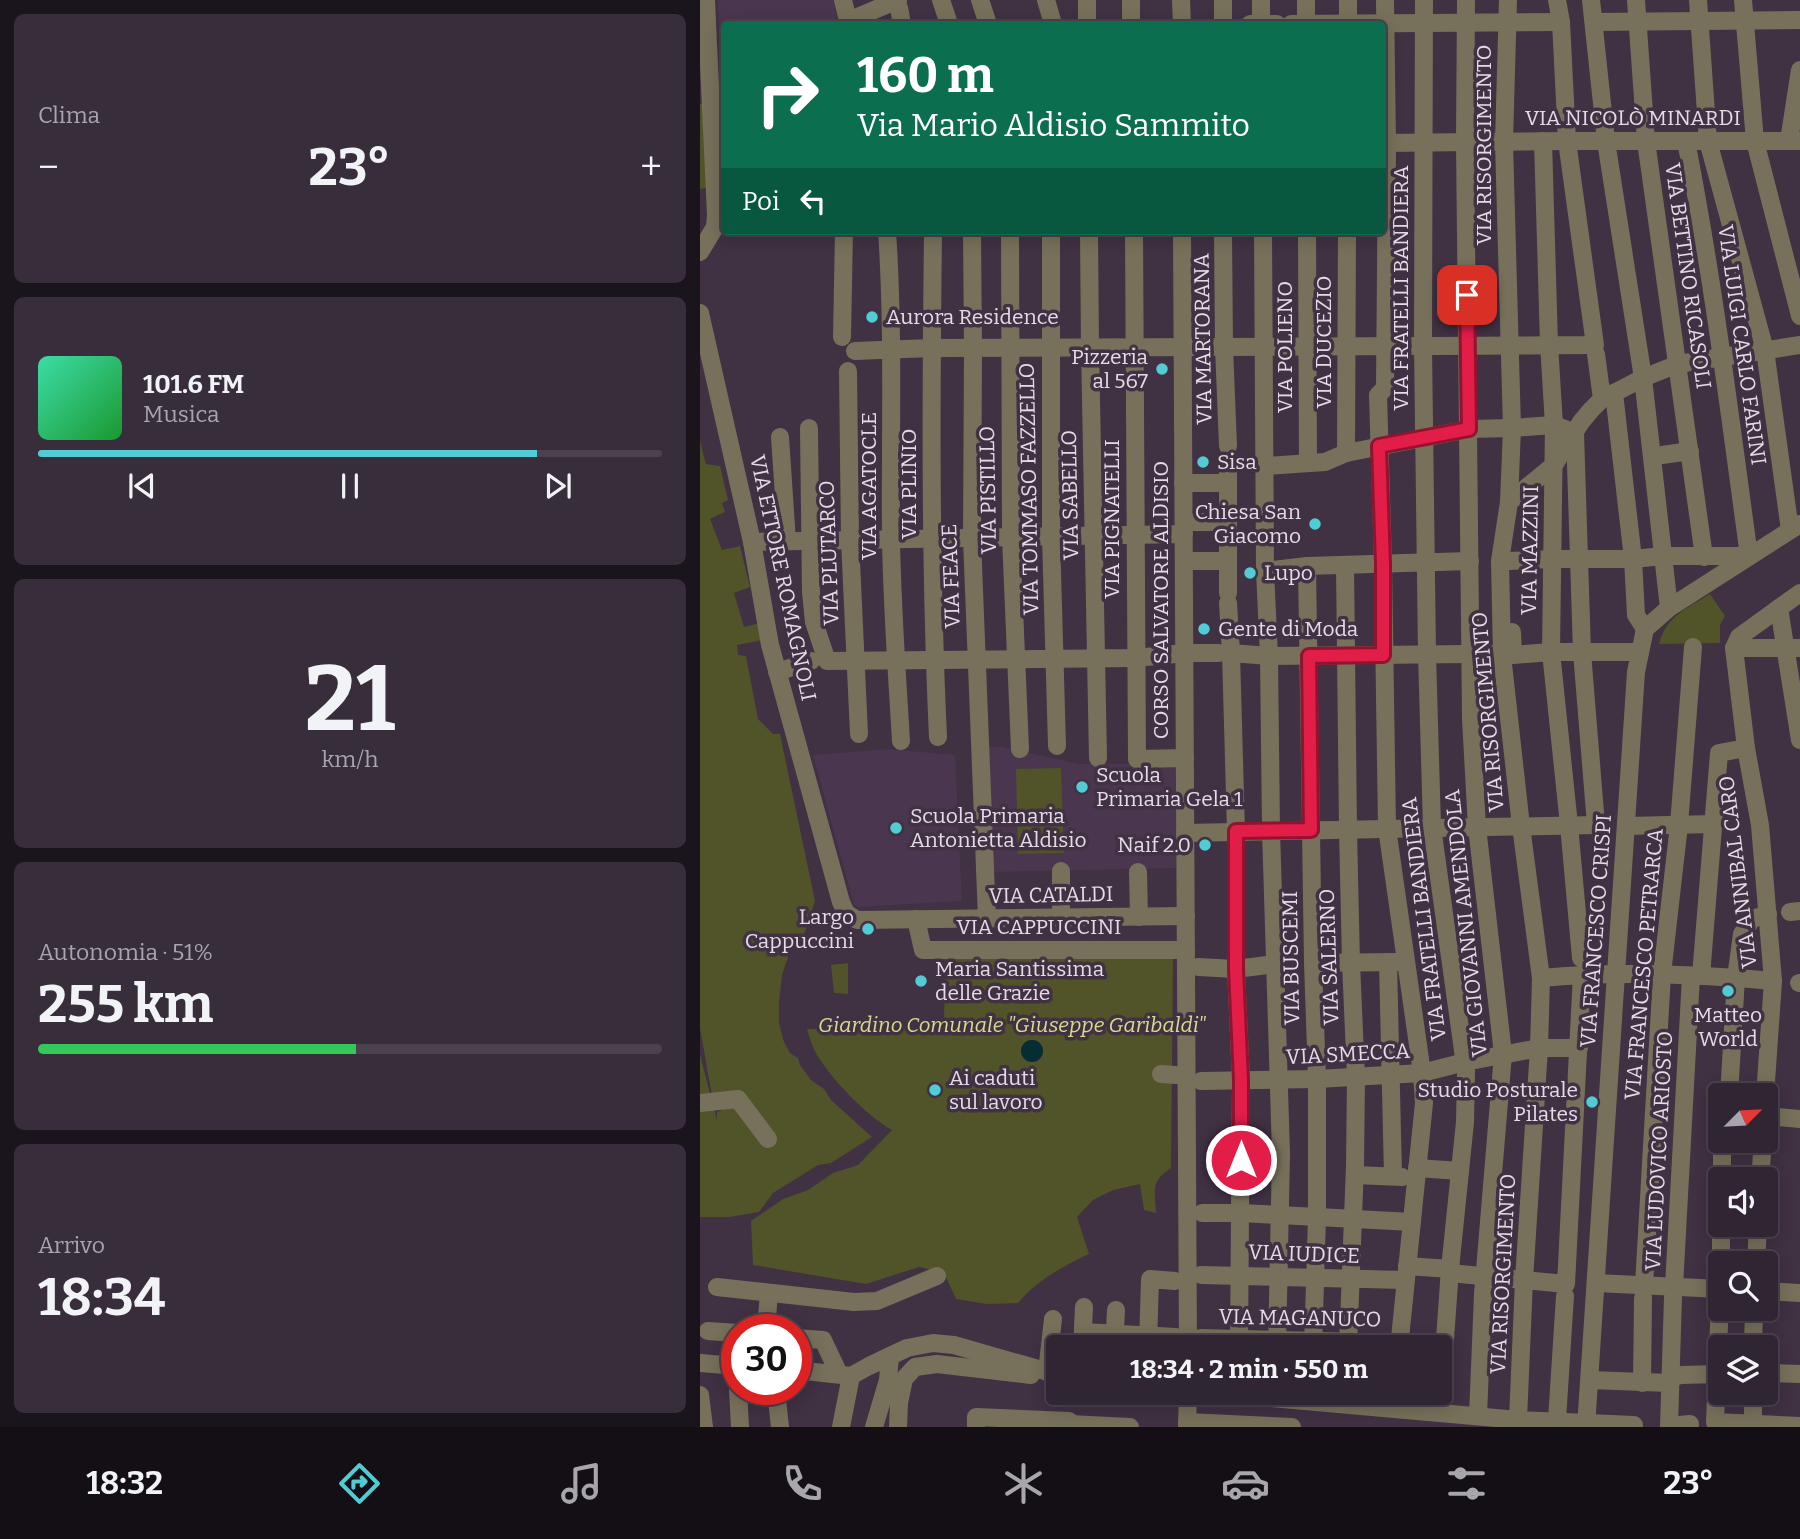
<!DOCTYPE html>
<html lang="it">
<head>
<meta charset="utf-8">
<style>
	body { margin:0; font-family:Bitter,serif; background:#382d3a; color:#f1f3f6; height:100vh; display:flex; flex-direction:column; font-size:26px; white-space:nowrap }
	* { box-sizing:border-box; margin:0 }
	p { font-size:23px; color:#a8a5ac }
	.icon { flex:none; width:38px; height:38px; fill:none; stroke:currentColor; stroke-width:2; stroke-linecap:round; stroke-linejoin:round }
	.map { position:relative; flex:1; overflow:hidden }
	.sheet { display:flex; flex-direction:column; gap:14px; padding:14px; background:#1a141c; width:700px }
	.sheet>* { flex:none }
	.guide { position:absolute; left:21px; top:21px; width:665px; height:214px; border-radius:7px; box-shadow:0 4px 18px #0003,0 0 0 2px #4b424d; background:#0b6e4f; color:#fff; overflow:hidden }
	.needle { width:46px; rotate:66deg }
	.buttons { position:absolute; left:1008px; top:1083px; display:grid; gap:14px }
	.buttons a { display:grid; place-items:center; width:70px; height:70px; border-radius:7px; background:#302532; box-shadow:0 4px 18px #0003,0 0 0 2px #4b424d; font-size:35px }
	.speed { position:absolute; left:21px; top:1314px; display:flex; gap:14px; font-size:35px; font-weight:700; text-align:center }
	.speed>* { display:grid; place-content:center; width:91px; height:91px; border-radius:50%; background:#302532; box-shadow:0 4px 18px #0003,0 0 0 2px #4b424d; line-height:1 }
	.speed .limit { border:10px solid #d22; background:#fff; color:#111 }
	.pin { position:absolute; display:grid; place-items:center; width:60px; height:60px; color:#fff; margin:-30px; border-radius:14px; box-shadow:0 4px 10px #0006 }
	.me { position:absolute; width:77px; margin:-38px; rotate:0deg; stroke-linejoin:round; filter:drop-shadow(0 0 5px #0008) }
	.turn { display:flex; align-items:center; gap:24px; height:147px; padding:0 21px; font-size:32px }
	.turn .icon { width:91px; height:91px; stroke-width:2.5 }
	.turn b { display:block; font-size:49px; line-height:60px }
	.then { display:flex; align-items:center; height:66px; padding:0 21px; background:#0003; gap:14px; font-size:26px }
	.big { font-size:52px; font-weight:700; line-height:1.1 }
	.sheet .widget { flex:1; display:flex; flex-direction:column; justify-content:center; gap:10px; min-width:0; padding:0 24px; border-radius:10px; background:#382d3a }
	.sheet .dial { align-items:center; gap:0 }
	.dial b { font-size:91px; line-height:1 }
	.song { display:flex; align-items:center; gap:21px }
	.cover { width:84px; height:84px; border-radius:10px; background:linear-gradient(135deg,hsl(160 70% 55%),hsl(130 70% 35%)) }
	.played { height:7px; border-radius:4px; background:linear-gradient(90deg,#51ccd4 80%,#4b424d 80%) }
	.keys { display:flex; justify-content:space-around; direction:ltr }
	.heat { display:flex; justify-content:space-between; align-items:center; font-size:38px; direction:ltr }
	.charge { height:10px; border-radius:5px; background:linear-gradient(90deg,#34c759 51%,#4b424d 0) }
	.trip { position:absolute; left:346px; top:1335px; width:406px; height:70px; border-radius:7px; background:#302532; box-shadow:0 4px 18px #0003,0 0 0 2px #4b424d; font-weight:700; line-height:70px; text-align:center }
	.tabs { display:flex; height:112px; justify-content:space-around; align-items:center; background:#130f14; color:#a8a5ac }
	.tabs .icon { width:49px; height:49px }
	.tabs .selected { color:#51ccd4 }
	.tabs b { font-size:32px; color:#f1f3f6 }
	main { display:flex; flex:1; min-height:0 }
	.map>svg:first-child { display:block }
	.built { fill:#4a364e }
	.green { fill:#515329 }
	.water { fill:#062c34 }
	.lines { fill:none; stroke-linecap:round; stroke-linejoin:round }
	.minor { stroke:#77715b; stroke-width:18 }
	.route-casing { stroke:#92132f; stroke-width:18 }
	.route { stroke:#e11d48; stroke-width:12 }
	.poi-dot { fill:#51ccd4; stroke:#403143; stroke-width:2.5 }
	.labels { text-anchor:middle; dominant-baseline:central; stroke-width:7; stroke-linejoin:round; paint-order:stroke }
	.street-label { font-size:21px; fill:#e5dbe7; stroke:#403143 }
	.poi-label { font-size:21px; fill:#e5dbe7; stroke:#403143; text-anchor:start }
	.park-label { font-size:21px; font-style:italic; fill:#d7dc8d; stroke:#403143 }
</style>
</head>
<body>
<main>
<section class="sheet">
<div class="widget"><p>Clima</p>
<div class="heat"><a>−</a><b class="big">23°</b><a>+</a></div>
</div>
<div class="widget">
<div class="song"><i class="cover"></i><div><b>101.6 FM</b><p>Musica</p></div></div>
<div class="played"></div>
<div class="keys"><svg class="icon" aria-label="previous" viewBox="0 0 24 24"><path d="M18 5L8 12l10 7zM5 5v14"/></svg><svg class="icon" aria-label="pause" viewBox="0 0 24 24"><path d="M8 5v14M16 5v14"/></svg><svg class="icon" aria-label="next" viewBox="0 0 24 24"><path d="M6 5l10 7-10 7zM19 5v14"/></svg></div>
</div>
<div class="widget dial"><b>21</b><p>km/h</p></div>
<div class="widget"><p>Autonomia · 51%</p><b class="big">255 km</b><div class="charge"></div></div>
<div class="widget"><p>Arrivo</p><b class="big">18:34</b></div>
</section>
<div class="map">
<svg width="1100" height="1427" viewBox="0 0 1100 1427">
	<rect width="100%" height="100%" fill="#403143"/>
	<!-- built -->
	<g class="built">
		<path d="M18,0H134L138,24H24V62L21,63Z"/>
		<path d="M286,747H303L379,764H476V868L292,872Z"/>
		<path d="M189,749L255,755L262,901L160,907L154,905L113,755Z"/>
	</g>
	<!-- green -->
	<g class="green">
		<path d="M0,104H4L14,186L0,189Z"/>
		<path d="M0,441L6,464L20,466L28,500L22,503L25,512L10,519L22,550L40,546L50,587L34,593L44,627L60,623L63,640L37,645L38,655L46,656L58,719L73,734H80L115,901L105,932L89,954L82,975L79,1002V1023L84,1042L90,1053L98,1058L100,1065L111,1080L124,1089L131,1100L172,1137L131,1163L118,1165L73,1193L59,1212L30,1217H0V1055L17,1120V1112L22,1110L18,1096H12L0,1028Z"/>
		<path d="M1010,594L1025,616L1020,625V643L959,644C966,616 988,608 1010,594Z"/>
		<path d="M361,768L364,853L318,854L316,769Z"/>
		<path d="M245,958H473L471,1168C450,1182 455,1190 456,1213L444,1210L440,1184L413,1190L393,1200L377,1217L389,1254C363,1266 336,1281 318,1303L287,1304L256,1299L244,1273L219,1267L166,1284L53,1265L51,1221L83,1199L108,1190L133,1173L158,1165L192,1130C167,1116 132,1080 117,1055C112,1047 110,1038 107,1029L244,1027Z"/>
		<path d="M148,963V994L134,993L131,965Z"/>
	</g>
	<!-- water -->
	<circle class="water" cx="332" cy="1051" r="11"/>
	<g class="lines">
		<!-- minor -->
		<g class="minor">
			<path d="M143,0L148,21L198,0"/>
			<path d="M241,0L249,24"/>
			<path d="M280,0L288,24"/>
			<path d="M346,0L353,24"/>
			<path d="M387,0V24"/>
			<path d="M431,0V24"/>
			<path d="M481,0L482,24"/>
			<path d="M523,0V24"/>
			<path d="M561,0V24"/>
			<path d="M606,0V24"/>
			<path d="M685,0L687,143"/>
			<path d="M724,0L723,346L727,654L732,827L766,1072L765,1122L750,1269L741,1395L739,1412"/>
			<path d="M766,0L765,141L771,719L777,827L803,1054L783,1294L778,1416"/>
			<path d="M808,0L804,142L812,428L809,502L800,561L802,655L821,826L841,978L839,1048L824,1280L818,1420"/>
			<path d="M891,0L906,141L943,378L969,608"/>
			<path d="M936,0L946,141L1004,557"/>
			<path d="M998,0L1008,141L1065,350L1090,530"/>
			<path d="M1043,0L1055,141L1100,316"/>
			<path d="M199,8L202,24"/>
			<path d="M894,22L1100,20"/>
			<path d="M550,24H577"/>
			<path d="M591,24L861,22"/>
			<path d="M648,24V0"/>
			<path d="M843,141L849,344L854,425L851,652L869,825L881,958"/>
			<path d="M1089,141L1100,70"/>
			<path d="M682,143L867,141H1100"/>
			<path d="M687,150L685,388L678,395L683,564L687,828L722,1073L724,1103L699,1348"/>
			<path d="M187,231C194,334 190,436 191,539C192,606 197,674 201,741"/>
			<path d="M233,231C231,399 230,568 238,737"/>
			<path d="M272,231L273,349L272,539L287,919"/>
			<path d="M310,231L311,538L320,749"/>
			<path d="M351,231V537L357,746"/>
			<path d="M389,231L390,348L398,758"/>
			<path d="M434,231L437,759L485,758"/>
			<path d="M482,231L488,1348"/>
			<path d="M523,231L524,347L528,446"/>
			<path d="M563,231L565,571L569,656L571,830L581,1154L577,1348"/>
			<path d="M607,231L608,463"/>
			<path d="M0,252L15,227L16,215L6,0"/>
			<path d="M0,313L52,542L70,645L141,902L146,913L157,920L486,916"/>
			<path d="M142,337L144,231"/>
			<path d="M731,346L895,345L867,141L861,22L857,0"/>
			<path d="M524,347L714,346"/>
			<path d="M155,351L231,348L514,347"/>
			<path d="M896,354L902,399"/>
			<path d="M148,371L150,540L159,734"/>
			<path d="M914,393L933,559L936,615L945,629"/>
			<path d="M109,428L111,592L114,622L127,661L436,658L484,653H519"/>
			<path d="M80,437L87,541"/>
			<path d="M646,453L647,231"/>
			<path d="M962,455L990,451"/>
			<path d="M528,458V593"/>
			<path d="M483,483H528"/>
			<path d="M809,502L854,465L881,422L891,410L902,399L914,393L943,378L978,364L1100,345"/>
			<path d="M484,522H528"/>
			<path d="M52,542L484,534"/>
			<path d="M485,561H528"/>
			<path d="M809,561L853,559H933L963,556H1049C1030,417 1013,278 986,141"/>
			<path d="M645,565L648,829L651,963L656,1077L655,1165L648,1348"/>
			<path d="M607,566L613,963L617,1079V1217L613,1348"/>
			<path d="M565,571L607,566L770,561"/>
			<path d="M528,603L531,653L536,831V969L541,1080L539,1348"/>
			<path d="M1079,608L1100,740"/>
			<path d="M812,632L813,655L851,652H940"/>
			<path d="M1034,648H1100"/>
			<path d="M531,653L569,656L770,654"/>
			<path d="M77,672L111,661"/>
			<path d="M777,695L788,654L802,655"/>
			<path d="M926,826L1014,824"/>
			<path d="M485,833L896,825L882,652L875,433L854,425L812,428L769,429L646,453L625,462L565,466"/>
			<path d="M361,871V917"/>
			<path d="M438,872L439,917"/>
			<path d="M1090,912L1100,911"/>
			<path d="M216,919L223,950H486"/>
			<path d="M688,962L693,1176"/>
			<path d="M613,963L698,962"/>
			<path d="M498,967L536,969L575,964"/>
			<path d="M1001,976L1019,753L1046,748"/>
			<path d="M841,978C918,971 996,974 1073,981"/>
			<path d="M1099,983H1100"/>
			<path d="M461,1074L476,1075"/>
			<path d="M501,1081L617,1079L722,1073L765,1062L839,1048H879"/>
			<path d="M1029,1096L1036,978L1042,934L1052,919L1068,914"/>
			<path d="M1065,1096L1073,981L1060,825L1046,748L1034,648L1039,637L1100,593"/>
			<path d="M0,1103L38,1099L68,1139"/>
			<path d="M1066,1116L1100,1119"/>
			<path d="M717,1168L760,1171"/>
			<path d="M655,1175L702,1177"/>
			<path d="M1022,1180V1141"/>
			<path d="M1060,1180L1063,1141"/>
			<path d="M502,1213H541L712,1222"/>
			<path d="M1021,1264V1225"/>
			<path d="M1056,1264L1058,1225"/>
			<path d="M707,1266L750,1269"/>
			<path d="M750,1273L866,1284L882,974"/>
			<path d="M501,1275L705,1280"/>
			<path d="M896,1283L1020,1289"/>
			<path d="M944,1285L962,974L979,825L993,647"/>
			<path d="M17,1287L154,1302L177,1301L237,1276"/>
			<path d="M974,1287L991,976"/>
			<path d="M1066,1291L1100,1293"/>
			<path d="M1020,1301L1015,1422L1100,1426"/>
			<path d="M66,1330L69,1293"/>
			<path d="M8,1331L37,1333"/>
			<path d="M383,1332L476,1337"/>
			<path d="M96,1338L123,1340L139,1374"/>
			<path d="M501,1338L699,1343"/>
			<path d="M448,1345L450,1279L475,1281"/>
			<path d="M382,1348L384,1307"/>
			<path d="M414,1348L416,1310"/>
			<path d="M1053,1348L1054,1309"/>
			<path d="M0,1363L37,1366"/>
			<path d="M96,1370L151,1376L169,1366L207,1348L233,1343L254,1345L359,1375"/>
			<path d="M347,1372L353,1319"/>
			<path d="M1066,1373L1100,1374"/>
			<path d="M890,1380L970,1383L973,1377L981,1375L1020,1374"/>
			<path d="M942,1383L943,1298"/>
			<path d="M38,1390L40,1427"/>
			<path d="M76,1390L80,1427"/>
			<path d="M515,1393L818,1420L934,1425"/>
			<path d="M0,1395L4,1427"/>
			<path d="M857,1420L865,1296"/>
			<path d="M487,1422L592,1427"/>
			<path d="M369,1424L430,1427"/>
			<path d="M969,1426L990,1424"/>
			<path d="M141,1427L151,1376"/>
			<path d="M174,1427L188,1380L190,1356"/>
			<path d="M198,1427L199,1403L204,1379L215,1367L237,1364L331,1375"/>
			<path d="M276,1427V1417L369,1421V1427"/>
			<path d="M487,1427L488,1393"/>
			<path d="M886,1427L936,672L945,629L969,608L1100,524"/>
			<path d="M969,1427L973,1297"/>
			<path d="M1053,1427V1393"/>
		</g>
	</g>
	<g class="lines">
		<!-- route casing -->
		<g class="route-casing">
			<path id="route" d="M541,1160V1080L536,969V831L611,830L609,656L683,655V564L679,446L769,429L767,295"/>
		</g>
		<!-- route -->
		<use href="#route" class="route"/>
	</g>
	<!-- markers -->
	<g class="poi-dot">
		<circle cx="172" cy="317" r="7"/>
		<circle cx="462" cy="369" r="7"/>
		<circle cx="503" cy="462" r="7"/>
		<circle cx="615" cy="524" r="7"/>
		<circle cx="550" cy="573" r="7"/>
		<circle cx="504" cy="629" r="7"/>
		<circle cx="382" cy="787" r="7"/>
		<circle cx="196" cy="828" r="7"/>
		<circle cx="505" cy="845" r="7"/>
		<circle cx="168" cy="929" r="7"/>
		<circle cx="221" cy="981" r="7"/>
		<circle cx="1028" cy="991" r="7"/>
		<circle cx="235" cy="1090" r="7"/>
		<circle cx="892" cy="1102" r="7"/>
	</g>
	<g class="labels">
		<!-- street labels -->
		<g class="street-label">
			<text x="933" y="118">VIA NICOLÒ MINARDI</text>
			<text transform="translate(784 145) rotate(-90)">VIA RISORGIMENTO</text>
			<text transform="translate(988 276) rotate(82)">VIA BETTINO RICASOLI</text>
			<text transform="translate(701 288) rotate(-90)">VIA FRATELLI BANDIERA</text>
			<text transform="translate(503 339) rotate(-91)">VIA MARTORANA</text>
			<text transform="translate(624 342) rotate(-90)">VIA DUCEZIO</text>
			<text transform="translate(1042 345) rotate(82)">VIA LUIGI CARLO FARINI</text>
			<text transform="translate(585 347) rotate(-90)">VIA POLIENO</text>
			<text transform="translate(209 484) rotate(-90)">VIA PLINIO</text>
			<text transform="translate(169 486) rotate(-90)">VIA AGATOCLE</text>
			<text transform="translate(329 489) rotate(-91)">VIA TOMMASO FAZZELLO</text>
			<text transform="translate(288 490) rotate(-91)">VIA PISTILLO</text>
			<text transform="translate(370 495) rotate(-91)">VIA SABELLO</text>
			<text transform="translate(412 519) rotate(-90)">VIA PIGNATELLI</text>
			<text transform="translate(830 550) rotate(-89)">VIA MAZZINI</text>
			<text transform="translate(129 553) rotate(-92)">VIA PLUTARCO</text>
			<text transform="translate(251 576) rotate(-92)">VIA FEACE</text>
			<text transform="translate(83 578) rotate(78)">VIA ETTORE ROMAGNOLI</text>
			<text transform="translate(461 600) rotate(-90)">CORSO SALVATORE ALDISIO</text>
			<text transform="translate(788 712) rotate(-95)">VIA RISORGIMENTO</text>
			<text transform="translate(1038 872) rotate(-97)">VIA ANNIBAL CARO</text>
			<text transform="translate(351 895) rotate(-1)">VIA CATALDI</text>
			<text transform="translate(724 919) rotate(-97)">VIA FRATELLI BANDIERA</text>
			<text transform="translate(766 923) rotate(-96)">VIA GIOVANNI AMENDOLA</text>
			<text x="339" y="927">VIA CAPPUCCINI</text>
			<text transform="translate(896 931) rotate(-86)">VIA FRANCESCO CRISPI</text>
			<text transform="translate(629 957) rotate(-92)">VIA SALERNO</text>
			<text transform="translate(591 958) rotate(-91)">VIA BUSCEMI</text>
			<text transform="translate(944 964) rotate(-85)">VIA FRANCESCO PETRARCA</text>
			<text transform="translate(648 1054) rotate(-3)">VIA SMECCA</text>
			<text transform="translate(959 1151) rotate(-87)">VIA LUDOVICO ARIOSTO</text>
			<text transform="translate(604 1254) rotate(2)">VIA IUDICE</text>
			<text transform="translate(803 1274) rotate(-87)">VIA RISORGIMENTO</text>
			<text transform="translate(600 1318) rotate(1)">VIA MAGANUCO</text>
		</g>
		<!-- poi labels -->
		<g class="poi-label">
			<text x="186" y="317">Aurora Residence</text>
			<text x="448" y="357" text-anchor="end">Pizzeria<tspan x="448" dy="24">al 567</tspan></text>
			<text x="517" y="462">Sisa</text>
			<text x="601" y="512" text-anchor="end">Chiesa San<tspan x="601" dy="24">Giacomo</tspan></text>
			<text x="564" y="573">Lupo</text>
			<text x="518" y="629">Gente di Moda</text>
			<text x="396" y="775">Scuola<tspan x="396" dy="24">Primaria Gela 1</tspan></text>
			<text x="210" y="816">Scuola Primaria<tspan x="210" dy="24">Antonietta Aldisio</tspan></text>
			<text x="491" y="845" text-anchor="end">Naif 2.0</text>
			<text x="154" y="917" text-anchor="end">Largo<tspan x="154" dy="24">Cappuccini</tspan></text>
			<text x="235" y="969">Maria Santissima<tspan x="235" dy="24">delle Grazie</tspan></text>
			<text x="1028" y="1015" text-anchor="middle">Matteo<tspan x="1028" dy="24">World</tspan></text>
			<text x="249" y="1078">Ai caduti<tspan x="249" dy="24">sul lavoro</tspan></text>
			<text x="878" y="1090" text-anchor="end">Studio Posturale<tspan x="878" dy="24">Pilates</tspan></text>
		</g>
		<!-- park labels -->
		<g class="park-label">
			<text x="312" y="1025">Giardino Comunale "Giuseppe Garibaldi"</text>
		</g>
	</g>
</svg>
<div class="buttons">
<a><svg class="needle" viewBox="-14 -14 28 28"><path d="M0-13l5 13h-10z" fill="#e53935"/><path d="M0 13l5-13h-10z" fill="#a8a5ac"/></svg></a>
<a><svg class="icon" aria-label="sound" viewBox="0 0 24 24"><path d="M4 9h4l5-4v14l-5-4H4zM17 9q2 3 0 6"/></svg></a>
<a><svg class="icon" aria-label="search" viewBox="0 0 24 24"><circle cx="10" cy="10" r="6"/><path d="M15 15l6 6"/></svg></a>
<a><svg class="icon" aria-label="layers" viewBox="0 0 24 24"><path d="M12 4l9 5-9 5-9-5zM3 14l9 5 9-5"/></svg></a>
</div>
<div class="speed"><div class="limit">30</div></div>
<div class="pin" style="left:767px;top:295px;background:#d93025"><svg class="icon" aria-label="arrive" viewBox="0 0 24 24"><path d="M6 21V4h12l-3 4 3 4H6"/></svg></div>
<svg class="me" style="left:541px;top:1160px" viewBox="-20 -20 40 40"><circle r="17" fill="#e11d48" stroke="#fff" stroke-width="3"/><path d="M0-11L8 9 0 5-8 9z" fill="#fff"/></svg>
<div class="trip">18:34 · 2 min · 550 m</div>
<div class="guide">
<div class="turn"><svg class="icon" aria-label="right" viewBox="0 0 24 24"><path d="M7 20v-9h11M14 6l5 5-5 5"/></svg><div><b>160 m</b>Via Mario Aldisio Sammito</div></div>
<div class="then">Poi<svg class="icon" aria-label="left" viewBox="0 0 24 24"><path d="M17 20v-9H6M10 6l-5 5 5 5"/></svg></div>
</div>
</div>
</main>
<nav class="tabs">
<b>18:32</b>
<svg class="icon selected" aria-label="directions" viewBox="0 0 24 24"><path d="M12 3l9 9-9 9-9-9zM9 14v-3h6M13 9l2 2-2 2"/></svg>
<svg class="icon" aria-label="music" viewBox="0 0 24 24"><path d="M9 18V5l10-2v13"/><circle cx="6" cy="18" r="3"/><circle cx="16" cy="16" r="3"/></svg>
<svg class="icon" aria-label="phone" viewBox="0 0 24 24"><path d="M5 4h4l2 5-3 2q2 4 5 5l2-3 5 2v4C11 20 4 13 5 4z"/></svg>
<svg class="icon" aria-label="climate" viewBox="0 0 24 24"><path d="M12 3v18M4 7l16 10M4 17L20 7"/></svg>
<svg class="icon" aria-label="car" viewBox="0 0 24 24"><path d="M5 17H2v-5l4-1 3-4h7l3 4 3 1v5h-3M9 17h6M6 11h13"/><circle cx="7" cy="17" r="2"/><circle cx="17" cy="17" r="2"/></svg>
<svg class="icon" aria-label="filters" viewBox="0 0 24 24"><path d="M4 7h16M4 17h16"/><circle cx="9" cy="7" r="2"/><circle cx="15" cy="17" r="2"/></svg>
<b>23°</b>
</nav>
</body>
</html>
